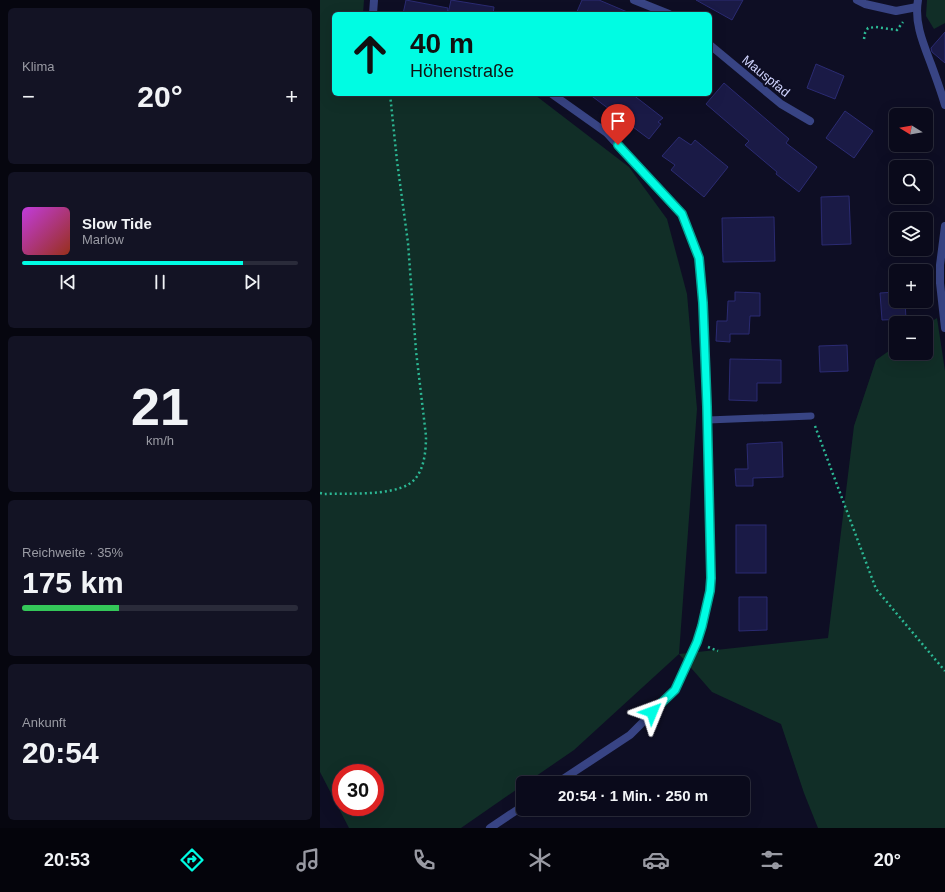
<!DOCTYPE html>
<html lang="de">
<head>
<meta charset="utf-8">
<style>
	body { margin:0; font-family:Helvetica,sans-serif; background:#131324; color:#f1f3f6; height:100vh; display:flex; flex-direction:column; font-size:15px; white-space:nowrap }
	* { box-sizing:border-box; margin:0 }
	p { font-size:13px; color:#999aa3 }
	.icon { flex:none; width:22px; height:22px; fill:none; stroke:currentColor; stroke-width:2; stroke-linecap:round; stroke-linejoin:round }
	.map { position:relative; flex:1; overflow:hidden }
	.details { display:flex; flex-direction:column; gap:8px; padding:8px; background:#06060f; width:320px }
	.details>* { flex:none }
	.top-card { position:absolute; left:12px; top:12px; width:380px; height:84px; border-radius:6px; box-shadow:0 4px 16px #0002,0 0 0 1px #2a2b3a; background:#00fce3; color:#111; overflow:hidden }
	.needle { width:26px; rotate:281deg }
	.fabs { position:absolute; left:569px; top:108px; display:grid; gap:8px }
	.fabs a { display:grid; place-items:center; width:44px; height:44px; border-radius:6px; background:#0a0a1b; box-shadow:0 4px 16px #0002,0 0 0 1px #2a2b3a; font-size:20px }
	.speed { position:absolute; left:12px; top:764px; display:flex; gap:8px; font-size:20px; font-weight:700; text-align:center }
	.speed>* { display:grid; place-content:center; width:52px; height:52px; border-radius:50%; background:#0a0a1b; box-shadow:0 4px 16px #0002,0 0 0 1px #2a2b3a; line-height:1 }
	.speed .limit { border:6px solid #d22; background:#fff; color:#111 }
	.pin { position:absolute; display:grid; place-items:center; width:34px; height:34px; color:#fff; margin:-41px -17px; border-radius:50% 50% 50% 0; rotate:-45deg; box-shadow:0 0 4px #0007 }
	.pin .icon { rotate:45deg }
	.me { position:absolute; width:44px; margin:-22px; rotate:46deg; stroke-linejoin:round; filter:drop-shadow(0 0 3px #0008) }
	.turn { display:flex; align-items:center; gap:14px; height:84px; padding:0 12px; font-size:18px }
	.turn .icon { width:52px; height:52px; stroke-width:2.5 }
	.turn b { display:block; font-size:28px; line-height:34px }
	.big { font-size:30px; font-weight:700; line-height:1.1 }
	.details .widget { flex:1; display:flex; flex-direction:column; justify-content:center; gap:6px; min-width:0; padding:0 14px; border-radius:6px; background:#131324 }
	.details .dial { align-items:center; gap:0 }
	.dial b { font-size:52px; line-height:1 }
	.song { display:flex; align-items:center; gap:12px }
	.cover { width:48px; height:48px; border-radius:6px; background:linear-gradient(135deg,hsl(290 70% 55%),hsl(10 70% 35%)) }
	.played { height:4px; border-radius:2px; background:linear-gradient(90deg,#00fce3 80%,#2a2b3a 80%) }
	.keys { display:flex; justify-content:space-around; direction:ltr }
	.heat { display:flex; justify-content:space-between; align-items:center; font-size:22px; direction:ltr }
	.charge { height:6px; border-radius:3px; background:linear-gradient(90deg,#34c759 35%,#2a2b3a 0) }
	.trip { position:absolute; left:196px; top:776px; width:234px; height:40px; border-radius:6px; background:#0a0a1b; box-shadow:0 4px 16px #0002,0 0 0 1px #2a2b3a; font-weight:700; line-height:40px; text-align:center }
	.dock { display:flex; height:64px; justify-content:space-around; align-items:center; background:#04040b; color:#999aa3 }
	.dock .icon { width:28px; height:28px }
	.dock .selected { color:#00fce3 }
	.dock b { font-size:18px; color:#f1f3f6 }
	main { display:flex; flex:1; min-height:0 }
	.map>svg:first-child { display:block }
	.green { fill:#112e27; fill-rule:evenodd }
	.building { fill:#1a1a46; stroke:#2b2b72 }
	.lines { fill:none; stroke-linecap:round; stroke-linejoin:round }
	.path { stroke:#2cb894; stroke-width:2.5; stroke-dasharray:2 3; stroke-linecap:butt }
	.service { stroke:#384484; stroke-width:7 }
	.minor { stroke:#384484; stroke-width:8 }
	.route-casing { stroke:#00a494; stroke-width:10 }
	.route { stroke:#00fce3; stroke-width:7 }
	.labels { text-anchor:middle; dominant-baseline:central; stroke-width:4; stroke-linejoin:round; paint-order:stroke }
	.street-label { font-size:13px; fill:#d1d5ff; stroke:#0e0e24 }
</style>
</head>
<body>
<main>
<section class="details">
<div class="widget"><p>Klima</p>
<div class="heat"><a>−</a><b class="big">20°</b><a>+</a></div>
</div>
<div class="widget">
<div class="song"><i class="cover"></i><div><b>Slow Tide</b><p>Marlow</p></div></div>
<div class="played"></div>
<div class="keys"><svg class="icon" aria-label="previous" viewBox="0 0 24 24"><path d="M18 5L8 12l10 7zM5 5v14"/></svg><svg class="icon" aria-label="pause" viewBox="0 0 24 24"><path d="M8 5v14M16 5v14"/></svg><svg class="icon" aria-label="next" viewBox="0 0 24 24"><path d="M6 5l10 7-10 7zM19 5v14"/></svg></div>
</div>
<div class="widget dial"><b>21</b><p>km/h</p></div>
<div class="widget"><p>Reichweite · 35%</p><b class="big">175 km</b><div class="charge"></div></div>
<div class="widget"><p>Ankunft</p><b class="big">20:54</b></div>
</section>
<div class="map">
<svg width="625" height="828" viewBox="0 0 625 828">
	<rect width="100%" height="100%" fill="#0e0e24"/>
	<!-- green -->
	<g class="green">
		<path d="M0,0H44L43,14H14V94H188L215,95L309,167L347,219L367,294L377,409L359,654L508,638L534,426L556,360L576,346V353H606V325L617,318L625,371V828H498L484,793L461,724L392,692L359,654L254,750L206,783H203V785L141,828H29L0,772ZM21,773H55V807H21Z"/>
		<path d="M607,0H625V23L614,29L606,16Z"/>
	</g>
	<!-- building -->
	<g class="building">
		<path d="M86,0L128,8L127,14H83Z"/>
		<path d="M131,0L174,7L173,14H128Z"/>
		<path d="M262,0H279L312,14H256Z"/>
		<path d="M376,0H423L412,20Z"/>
		<path d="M625,32V63L612,52L611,48Z"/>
		<path d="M496,64L524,76L515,99L487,88Z"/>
		<path d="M404,83L469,139L466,143L497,167L479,192L456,174L457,172L425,145L429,141L386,104Z"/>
		<path d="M269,94H312L343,118L338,122L341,124L329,139Z"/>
		<path d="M525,111L553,131L534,158L506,138Z"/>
		<path d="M359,137L371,145L375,140L408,167L384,197L351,170L355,165L342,156Z"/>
		<path d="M529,196L531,244L502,245L501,197Z"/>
		<path d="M454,217L455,261L403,262L402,218Z"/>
		<path d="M415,292L440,293V316H430L429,334H410V342L396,341L397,321H407L408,301H415Z"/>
		<path d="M576,292V301H585L586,319L562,320L560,293Z"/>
		<path d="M527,345L528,371L500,372L499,346Z"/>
		<path d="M410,359L461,360V383H437V401L409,400Z"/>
		<path d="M462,442L463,477L433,478V486H416L415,469H428L427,444Z"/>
		<rect x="416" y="525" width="30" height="48"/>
		<path d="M419,597H447V630L419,631Z"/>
	</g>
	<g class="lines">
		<!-- path -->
		<g class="path">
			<path d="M544,39L545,33L548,28L556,27L577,30L583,22"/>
			<path d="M495,426L556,589L625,671"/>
			<path d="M0,493L4,494C27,493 70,496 89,484C104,475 106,452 106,436L96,351L88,243L77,161L70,94"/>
			<path d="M388,647L398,651"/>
		</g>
		<!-- service -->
		<path class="service" d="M388,420L491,416"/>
		<!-- minor -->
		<g class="minor">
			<path d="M314,0L349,14"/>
			<path d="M537,0L545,4L576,11L597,7"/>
			<path d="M598,0C594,22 603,43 611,64C616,78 621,91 625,105"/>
			<path d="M53,14L54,0"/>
			<path d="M390,45L461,104L490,121"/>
			<path d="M232,94L287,133L362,215L379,258L383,303L387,407L391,578L390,591L382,627L377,642L355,690L310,735L237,783"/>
			<path d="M625,226L620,265V283L625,328"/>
			<path d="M170,828L203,806"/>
		</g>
	</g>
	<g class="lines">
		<!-- route casing -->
		<g class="route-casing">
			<path id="route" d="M298,145L362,214L379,258L383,303L387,407L391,578L390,591L382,626L377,642L355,690L332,712"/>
		</g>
		<!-- route -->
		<use href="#route" class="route"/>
	</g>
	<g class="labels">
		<!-- street labels -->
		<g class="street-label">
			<text transform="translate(446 76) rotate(39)">Mauspfad</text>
		</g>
	</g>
</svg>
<div class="fabs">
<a><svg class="needle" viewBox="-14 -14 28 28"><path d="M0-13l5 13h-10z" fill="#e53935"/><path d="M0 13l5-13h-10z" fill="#999aa3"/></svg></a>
<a><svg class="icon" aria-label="search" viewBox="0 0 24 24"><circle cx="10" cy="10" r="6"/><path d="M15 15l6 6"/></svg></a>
<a><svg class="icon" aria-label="layers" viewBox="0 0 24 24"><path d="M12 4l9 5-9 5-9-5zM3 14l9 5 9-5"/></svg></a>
<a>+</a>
<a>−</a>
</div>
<div class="speed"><div class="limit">30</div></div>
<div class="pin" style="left:298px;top:145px;background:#d93025"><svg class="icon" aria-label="arrive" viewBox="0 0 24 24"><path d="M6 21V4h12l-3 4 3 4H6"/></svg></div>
<svg class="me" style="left:332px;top:712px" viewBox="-20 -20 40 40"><path d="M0-17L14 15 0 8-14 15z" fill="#00fce3" stroke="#fff" stroke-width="4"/></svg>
<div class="trip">20:54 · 1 Min. · 250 m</div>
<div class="top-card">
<div class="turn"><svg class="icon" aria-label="ahead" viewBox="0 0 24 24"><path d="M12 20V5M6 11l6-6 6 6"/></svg><div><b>40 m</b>Höhenstraße</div></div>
</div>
</div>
</main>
<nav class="dock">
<b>20:53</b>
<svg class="icon selected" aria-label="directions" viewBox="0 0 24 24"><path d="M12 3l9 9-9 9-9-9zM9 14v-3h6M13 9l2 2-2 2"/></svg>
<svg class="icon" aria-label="music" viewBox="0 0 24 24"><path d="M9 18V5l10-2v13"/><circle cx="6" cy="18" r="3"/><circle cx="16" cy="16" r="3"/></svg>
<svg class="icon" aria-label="phone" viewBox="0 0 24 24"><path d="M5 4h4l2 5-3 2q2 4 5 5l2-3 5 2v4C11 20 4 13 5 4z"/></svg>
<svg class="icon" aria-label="climate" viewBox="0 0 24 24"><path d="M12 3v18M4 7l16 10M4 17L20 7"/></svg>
<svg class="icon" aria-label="car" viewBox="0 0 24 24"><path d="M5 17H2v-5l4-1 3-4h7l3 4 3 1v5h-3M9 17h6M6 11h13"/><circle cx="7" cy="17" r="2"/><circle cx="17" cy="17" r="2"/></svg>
<svg class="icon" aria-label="filters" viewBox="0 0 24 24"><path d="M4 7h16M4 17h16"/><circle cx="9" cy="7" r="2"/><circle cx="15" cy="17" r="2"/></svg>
<b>20°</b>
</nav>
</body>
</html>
